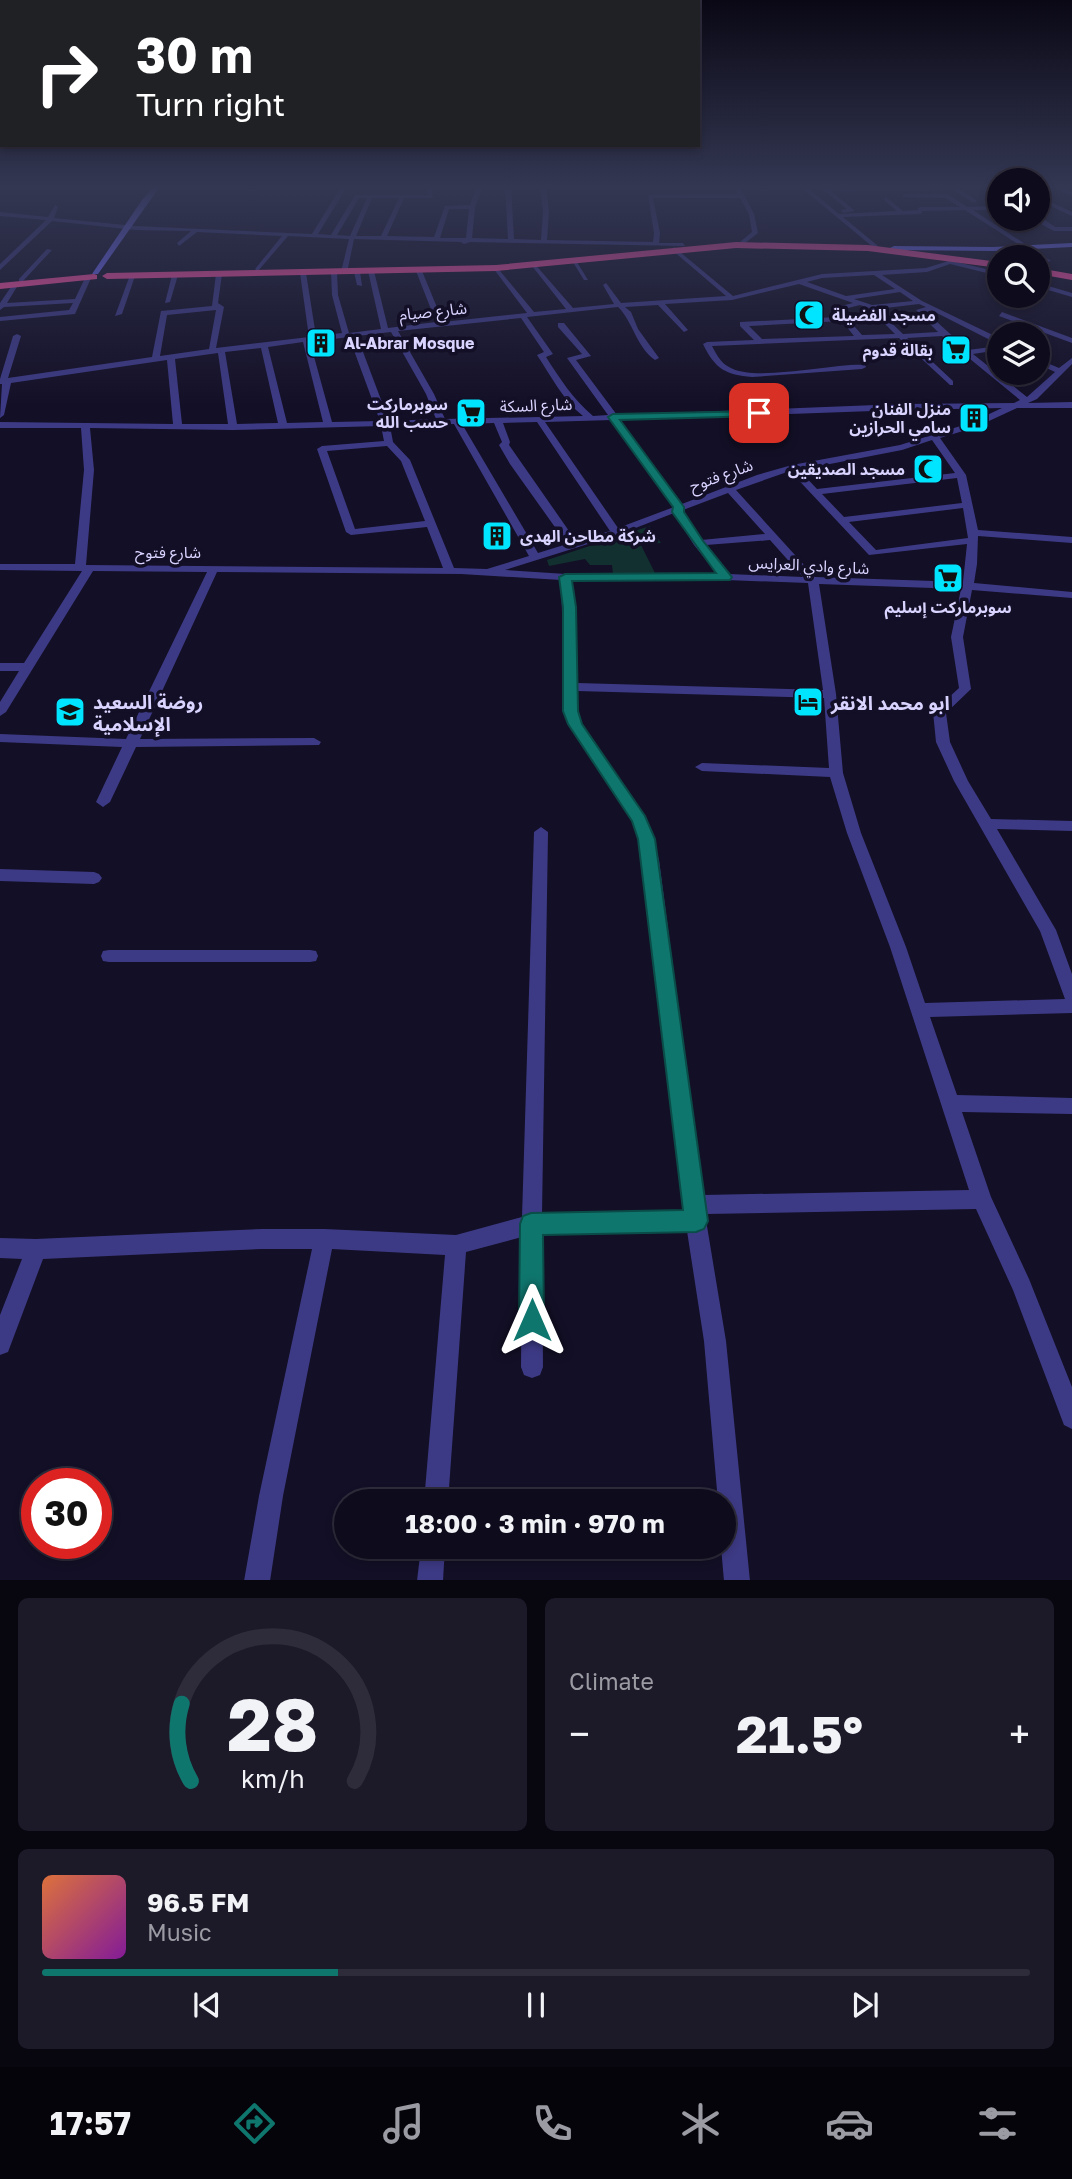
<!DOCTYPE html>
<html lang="en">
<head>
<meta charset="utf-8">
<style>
	body { margin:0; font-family:"Golos Text","Noto Sans Arabic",sans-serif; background:#1c1929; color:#f1f3f6; height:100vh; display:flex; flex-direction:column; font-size:26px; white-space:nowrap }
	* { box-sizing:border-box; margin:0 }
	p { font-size:23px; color:#9b9ba3 }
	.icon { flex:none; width:38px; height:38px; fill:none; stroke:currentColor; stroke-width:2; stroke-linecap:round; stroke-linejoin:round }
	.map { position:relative; height:1580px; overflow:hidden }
	.side { display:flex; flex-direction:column; gap:18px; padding:18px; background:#08060f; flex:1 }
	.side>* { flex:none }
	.guide { position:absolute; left:0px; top:0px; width:700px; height:147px; box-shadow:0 4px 10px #0003,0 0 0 2px #2e2b3b; background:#202124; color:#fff; overflow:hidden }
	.fabs { position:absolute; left:987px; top:168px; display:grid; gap:14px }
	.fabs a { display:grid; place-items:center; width:63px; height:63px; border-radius:50%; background:#0e0b1c; box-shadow:0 4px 10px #0003,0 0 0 2px #2e2b3b; font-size:35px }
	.speed { position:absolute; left:21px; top:1468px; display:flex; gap:14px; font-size:35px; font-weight:700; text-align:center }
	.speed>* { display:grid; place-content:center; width:91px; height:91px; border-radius:50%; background:#0e0b1c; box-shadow:0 4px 10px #0003,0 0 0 2px #2e2b3b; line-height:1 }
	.speed .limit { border:10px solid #d22; background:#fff; color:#111 }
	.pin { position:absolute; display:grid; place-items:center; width:60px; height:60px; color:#fff; margin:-30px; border-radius:14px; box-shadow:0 4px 10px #0006 }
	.me { position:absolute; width:77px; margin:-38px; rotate:0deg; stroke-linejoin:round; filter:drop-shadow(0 0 5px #0008) }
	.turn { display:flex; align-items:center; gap:24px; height:147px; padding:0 21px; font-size:32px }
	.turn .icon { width:91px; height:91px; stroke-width:2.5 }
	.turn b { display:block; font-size:49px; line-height:60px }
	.big { font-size:52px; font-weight:700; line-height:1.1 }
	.side .tile { flex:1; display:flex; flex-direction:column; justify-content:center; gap:10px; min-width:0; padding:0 24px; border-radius:10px; background:#1c1929 }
	.side .dial { align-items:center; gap:0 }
	.dial svg { height:182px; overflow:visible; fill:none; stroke:#2e2b3b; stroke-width:7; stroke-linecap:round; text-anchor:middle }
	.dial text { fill:#f1f3f6; stroke:none }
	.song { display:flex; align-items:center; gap:21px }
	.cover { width:84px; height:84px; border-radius:10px; background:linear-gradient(135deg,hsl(20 70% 55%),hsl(290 70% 35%)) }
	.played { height:7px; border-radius:4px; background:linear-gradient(90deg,#0f766e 30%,#2e2b3b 30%) }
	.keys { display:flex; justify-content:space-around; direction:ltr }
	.heat { display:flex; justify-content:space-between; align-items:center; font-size:38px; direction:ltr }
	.side .tiles { flex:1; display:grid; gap:18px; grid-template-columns:1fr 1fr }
	.tile:last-child { grid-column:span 2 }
	.trip { position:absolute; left:334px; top:1489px; width:402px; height:70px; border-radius:35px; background:#0e0b1c; box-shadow:0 4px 10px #0003,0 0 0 2px #2e2b3b; font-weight:700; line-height:70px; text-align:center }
	.menu { display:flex; height:112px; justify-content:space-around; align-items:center; background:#06040b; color:#9b9ba3 }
	.menu .icon { width:49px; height:49px }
	.menu .selected { color:#0f766e }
	.menu b { font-size:32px; color:#f1f3f6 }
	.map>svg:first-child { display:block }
	.green { fill:#12302f }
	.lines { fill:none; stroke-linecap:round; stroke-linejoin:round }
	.street { fill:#3d3a85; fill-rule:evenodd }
	.secondary { fill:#6f6bff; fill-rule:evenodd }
	.highway { fill:#ff4fa3; fill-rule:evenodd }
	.route { fill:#0f766e; stroke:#0a4d48; stroke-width:2 }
	.labels { text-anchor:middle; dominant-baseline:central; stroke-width:7; stroke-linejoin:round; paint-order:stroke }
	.far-street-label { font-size:16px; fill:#d9d4ff; stroke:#130f26 }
	.far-poi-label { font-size:16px; font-weight:bold; fill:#d9d4ff; stroke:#130f26; text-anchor:end }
	.poi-label { font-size:19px; font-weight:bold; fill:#d9d4ff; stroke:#130f26; text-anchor:start }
</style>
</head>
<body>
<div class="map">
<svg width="1072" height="1581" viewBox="0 0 1072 1581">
	<rect width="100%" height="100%" fill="#130f26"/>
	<!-- green -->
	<path class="green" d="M650,526L661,543L641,545L655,573L613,574L612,565H590L585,559L549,566L547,560Z"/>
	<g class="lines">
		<!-- street -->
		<g class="street">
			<path d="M342,185H348L318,234L331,235L355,195H428L425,185H431L433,198H404L387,236L434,237L445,206L470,205L477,185H483L475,207L472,238L508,239L505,185H511L514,239L541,240L543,212L540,185H546L549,212L547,240L653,242L654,233L648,195L738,194L733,185H739L754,214L758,233L745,243L740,242L752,232L749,214L740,198H653L660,233L659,243H683L685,246L470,242L464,244L461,242L354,239L348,268L345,270L342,268L349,239L288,236L258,271L255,269L282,236L197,232L179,246L177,243L191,231L136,230L52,221L0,270V264L46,220L0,216V212L48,217L55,205L58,207L54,218L135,226L312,234ZM359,198H367L350,236L337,235ZM372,198H399L381,236H356ZM449,209H469L466,238H440Z"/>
			<path d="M584,185H590V187L585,188Z"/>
			<path d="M798,185H804L839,214L897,211L884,200L886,197L903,211L919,210L917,209L920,207H960L946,198L902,197L904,194H947L967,207L999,206V210H973L1051,261L1046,262L965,210L921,211L923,212L920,214L843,217L878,246L873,247Z"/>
			<path d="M953,185L976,200V202H972L952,189L831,191L855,211L843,213L841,210L847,209L821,188Z"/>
			<path d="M986,185H992L999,190V194Z"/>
			<path d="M1048,185H1055L1072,192V196Z"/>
			<path d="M1038,196L1072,212V216L1038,200Z"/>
			<path d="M1038,215L1055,227H1072V231H1054L1037,222Z"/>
			<path d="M674,247L733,296L822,274L926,268L958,258L956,262L999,272V276L950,264L927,272L882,275L922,301L999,338V343H996L933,311L926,312L968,350L999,346V350L973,354L1027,397L1055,372L1038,364V359L1059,368L1072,358V364L1037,399L1028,403L1072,402V408H1017L976,427L940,438L966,475L978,530L1072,537V543L978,536L977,564L974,583L1072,592V598L972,590L963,637L971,689L946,713L950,742L968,781L991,819L1072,821V831L997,829L1056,930L1072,974V1013L930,1017L957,1095L1072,1098V1114L962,1112L991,1197L1029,1279L1072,1387V1429L1064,1425L1013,1290L976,1209L705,1214L726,1341L750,1581H724L721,1547H724V1502H718L704,1341L687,1231L542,1234L543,1367L540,1375L532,1378L524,1375L521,1367L522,1237L466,1252L448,1502H424L445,1255L332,1249L283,1496L270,1581H244L259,1496L312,1249H262L43,1259L8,1352L0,1355V1315L22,1259L0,1258V1238L36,1239L262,1229H324L456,1235L522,1217L534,832L541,827L548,832L542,1214L685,1211L643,860L633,821L568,725L565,711L561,580L461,574L217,572L140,739L314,738L321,742L319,745L136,747L110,802L103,807L96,802L122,747L0,742V734L126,739L207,572L93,571L6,712L0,716V702L19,671H0V663H24L82,571L0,570V564H75L84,470L81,428H0V422L173,424L167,360L11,383L4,415L0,418L2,384H0V379L13,336L17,334L21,336L8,378L152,357L161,311L212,306L216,274L219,272L222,274L218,303L224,307L216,348L309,337L300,273L303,271L306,273L316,336L342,333L332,295L331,272L334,270L337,272L338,295L349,333L381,329L368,271L371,269L374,271L388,328L436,322L416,271L419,269L422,271L443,322L527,313L493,268L496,266L534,312L566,309L532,266L534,263L573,308L614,304L603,285L606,283L621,303L726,296L672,250ZM874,275L895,289L846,296L807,282L822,278ZM799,284L853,303L833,308L838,317L740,322V326L754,340L707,342L703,344C715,369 726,375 752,377L862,369L866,367L865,365C833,363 754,383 729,367C721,363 716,354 712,346L899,338L950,385H953V381L907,338L942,336L1020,400L1014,403L901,404L617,415L576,360L591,356L564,323H558V327L582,354L567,358L608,415L593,416C573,399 560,379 546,357L553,354L527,317L618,307C632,320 637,348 655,360L659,358L638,329L631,312L625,307L658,305L684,332L688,330L665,304L732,300ZM900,292L913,301L872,305L854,299ZM919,304L926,307L916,310L938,332L903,334L877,309ZM860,305L869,308L895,334L862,335L840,310ZM216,310L209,349L160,356L167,315ZM521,318L544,352L537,355C551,376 563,400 583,416L445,419L434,394L398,331ZM842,321L854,336L762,339L749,326ZM391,332L426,394L436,419L389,421L357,336ZM349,337L380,421L332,422L310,342ZM303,342L323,422L287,423L268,347ZM261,348L278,423L237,424L225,352ZM218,353L228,424H182L175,359ZM1002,408L970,423L900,445L792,465L757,475L682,504L620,420L901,410ZM612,420L674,507L618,528L545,422ZM537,422L610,531L576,541L509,445L510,442L503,423ZM494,423L502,442L499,445L510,464L567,544L538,553L462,424ZM454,424L529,556L487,569L454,568L410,460L393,442L390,426ZM381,426L384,441L322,446L317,449L346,532L351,535L427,527L443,568L86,565L94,470L90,428L233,430ZM932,440L955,473L817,489L799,470L902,450ZM387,446L401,461L425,521L355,529L327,451ZM790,471L869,555L967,544L963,582L815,577L736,490ZM957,478L962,503L844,517L822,494ZM728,493L765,534L701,540L683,510ZM963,508L968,538L876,550L849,522ZM674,513L694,545L718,574H566L505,570L620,534ZM770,540L803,577L729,574L706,545ZM572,580H726L808,583L823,690L577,683ZM819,584L961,589L951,637L959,688L933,712L936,742L954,781L1040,931L1065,999L925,1003L906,947L861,833L843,773L836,694ZM577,691L824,698L829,768L702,763L695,767L702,771L830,777L847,833L890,947L969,1190L703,1195L659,860L647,820L581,725L577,711Z"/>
			<path d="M47,249L52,250L23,281H19V279Z"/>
			<path d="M571,259H575L588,280H584Z"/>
			<path d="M357,270L360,272L362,286L357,285L354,272Z"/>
			<path d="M175,273L178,275L170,302L165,303L172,275Z"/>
			<path d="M130,275L135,276L122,314L115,316Z"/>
			<path d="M88,276L91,278L75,314L0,321V317L69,310L73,303L4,307L0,310V303L13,284L18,285L7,303L75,299L85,278Z"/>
			<path d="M1038,283L1072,293V297L1038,287Z"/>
			<path d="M1002,312L1072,338V343L999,316Z"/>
			<path d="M0,869L94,872L99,874L102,878L99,882L94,884L0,881Z"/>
			<path d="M109,950H310L316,951L318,956L316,961L310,962H109L103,961L101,956L103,951Z"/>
			<path d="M421,1547H445L443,1581H417Z"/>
		</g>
		<!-- secondary -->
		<g class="secondary">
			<path d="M155,185H161L98,274H92L142,200Z"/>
			<path d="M1072,243V247L993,251L894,250L890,248L894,246L993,247Z"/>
		</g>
		<!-- highway -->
		<g class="highway">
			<path d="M736,242L868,245L999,262V268L868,251L736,248L496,271L107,279L102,276L107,273L496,265Z"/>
			<path d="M1038,268L1072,274V280L1038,274Z"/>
			<path d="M94,274L97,275V279L0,289V283Z"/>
		</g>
	</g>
	<!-- sky -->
	<linearGradient id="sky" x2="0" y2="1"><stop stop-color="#0a0815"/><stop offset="0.46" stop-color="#333752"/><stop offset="1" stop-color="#333752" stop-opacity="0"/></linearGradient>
	<rect width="1072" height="406" fill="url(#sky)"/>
	<!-- route -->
	<path class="route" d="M762,411V415L759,416L620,420L684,507V512L703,541L732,577L730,580L572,581L576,607L578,711L582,724L645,816L655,839L708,1221L704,1229L696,1232L543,1235L544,1320L540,1328L532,1332L523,1328L519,1320L520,1224L523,1216L531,1213L683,1210L638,839L632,821L568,724L563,711V607L559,577L565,574L716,573L672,512L673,507L608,417L613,414Z"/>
	<!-- icons -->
	<defs>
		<g id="mosque-square" transform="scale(1.575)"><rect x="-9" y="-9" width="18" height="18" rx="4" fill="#00e5ff" stroke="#130f26"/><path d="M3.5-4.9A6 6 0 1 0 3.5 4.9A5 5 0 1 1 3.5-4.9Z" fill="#111"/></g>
		<g id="building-square" transform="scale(1.575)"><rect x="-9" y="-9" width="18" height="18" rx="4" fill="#00e5ff" stroke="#130f26"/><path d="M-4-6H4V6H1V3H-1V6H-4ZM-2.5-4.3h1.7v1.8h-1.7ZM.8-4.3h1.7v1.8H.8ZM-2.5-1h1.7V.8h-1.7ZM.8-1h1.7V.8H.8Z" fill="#111"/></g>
		<g id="supermarket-square" transform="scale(1.575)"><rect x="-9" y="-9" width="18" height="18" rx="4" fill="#00e5ff" stroke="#130f26"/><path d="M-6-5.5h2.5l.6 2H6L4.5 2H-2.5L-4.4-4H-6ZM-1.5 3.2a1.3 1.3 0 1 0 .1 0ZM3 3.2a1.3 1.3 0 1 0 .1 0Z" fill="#111"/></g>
		<g id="hotel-square" transform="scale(1.575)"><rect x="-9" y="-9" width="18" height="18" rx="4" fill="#00e5ff" stroke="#130f26"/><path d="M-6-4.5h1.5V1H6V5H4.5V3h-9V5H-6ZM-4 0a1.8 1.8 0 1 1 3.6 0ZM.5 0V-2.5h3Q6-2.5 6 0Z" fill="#111"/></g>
		<g id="school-square" transform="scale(1.575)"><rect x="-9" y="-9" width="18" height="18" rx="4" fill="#00e5ff" stroke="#130f26"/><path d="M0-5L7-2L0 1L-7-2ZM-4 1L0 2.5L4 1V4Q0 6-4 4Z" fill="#111"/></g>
	</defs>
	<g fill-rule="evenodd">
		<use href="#mosque-square" x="809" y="315"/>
		<use href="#building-square" x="321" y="343"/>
		<use href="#supermarket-square" x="956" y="350"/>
		<use href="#supermarket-square" x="471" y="413"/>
		<use href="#building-square" x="974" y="418"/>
		<use href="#mosque-square" x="928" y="469"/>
		<use href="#building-square" x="497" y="536"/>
		<use href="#supermarket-square" x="948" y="578"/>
		<use href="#hotel-square" x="808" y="702"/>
		<use href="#school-square" x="70" y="712"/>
	</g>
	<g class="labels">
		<!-- far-street labels -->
		<g class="far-street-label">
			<text transform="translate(433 311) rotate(-6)">شارع صيام</text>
			<text transform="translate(536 405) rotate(-2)">شارع السكة</text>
			<text transform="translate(721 475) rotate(-20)">شارع فتوح</text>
			<text x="168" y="552">شارع فتوح</text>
			<text transform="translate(809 565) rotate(3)">شارع وادي العرايس</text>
		</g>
		<!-- far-poi labels -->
		<g class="far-poi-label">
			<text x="832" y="315" text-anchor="start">مسجد الفضيلة</text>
			<text x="344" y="343" text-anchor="start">Al-Abrar Mosque</text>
			<text x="933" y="350">بقالة قدوم</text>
			<text x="448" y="404">سوبرماركت<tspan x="448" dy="18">حسب الله</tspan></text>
			<text x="951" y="409">منزل الفنان<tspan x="951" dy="18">سامي الحرازين</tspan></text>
			<text x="905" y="469">مسجد الصديقين</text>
			<text x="520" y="536" text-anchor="start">شركة مطاحن الهدى</text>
			<text x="948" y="607" text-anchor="middle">سوبرماركت إسليم</text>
		</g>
		<!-- poi labels -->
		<g class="poi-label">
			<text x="93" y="701">روضة السعيد<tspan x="93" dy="22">الإسلامية</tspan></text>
			<text x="831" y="702">ابو محمد الانقر</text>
		</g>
	</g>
</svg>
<div class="fabs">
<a><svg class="icon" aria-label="sound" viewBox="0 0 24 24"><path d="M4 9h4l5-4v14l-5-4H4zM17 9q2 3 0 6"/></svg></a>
<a><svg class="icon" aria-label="search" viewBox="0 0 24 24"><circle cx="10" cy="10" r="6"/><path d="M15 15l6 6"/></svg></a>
<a><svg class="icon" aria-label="layers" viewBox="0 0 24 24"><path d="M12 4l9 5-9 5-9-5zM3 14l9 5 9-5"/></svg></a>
</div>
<div class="speed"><div class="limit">30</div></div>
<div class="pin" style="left:759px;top:413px;background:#d93025"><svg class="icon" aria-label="arrive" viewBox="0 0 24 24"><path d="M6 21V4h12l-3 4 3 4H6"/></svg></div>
<svg class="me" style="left:532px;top:1320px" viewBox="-20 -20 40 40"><path d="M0-17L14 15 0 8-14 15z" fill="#0f766e" stroke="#fff" stroke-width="4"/></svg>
<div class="trip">18:00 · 3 min · 970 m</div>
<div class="guide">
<div class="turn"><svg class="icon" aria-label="right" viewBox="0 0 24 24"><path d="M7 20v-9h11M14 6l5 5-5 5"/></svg><div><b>30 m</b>Turn right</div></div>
</div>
</div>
<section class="side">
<div class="tiles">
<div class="tile dial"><svg viewBox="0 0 100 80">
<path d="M14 69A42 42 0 1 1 86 69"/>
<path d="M14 69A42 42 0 0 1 10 35" stroke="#0f766e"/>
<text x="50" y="56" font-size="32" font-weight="700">28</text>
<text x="50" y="72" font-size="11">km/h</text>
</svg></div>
<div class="tile"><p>Climate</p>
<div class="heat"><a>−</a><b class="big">21.5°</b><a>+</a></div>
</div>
<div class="tile">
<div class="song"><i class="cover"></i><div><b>96.5 FM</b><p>Music</p></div></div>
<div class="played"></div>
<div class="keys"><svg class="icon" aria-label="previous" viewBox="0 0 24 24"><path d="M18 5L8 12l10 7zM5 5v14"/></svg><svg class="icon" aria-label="pause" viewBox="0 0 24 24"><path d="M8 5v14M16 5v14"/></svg><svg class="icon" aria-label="next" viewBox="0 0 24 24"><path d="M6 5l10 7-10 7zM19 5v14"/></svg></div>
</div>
</div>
</section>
<nav class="menu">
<b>17:57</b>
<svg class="icon selected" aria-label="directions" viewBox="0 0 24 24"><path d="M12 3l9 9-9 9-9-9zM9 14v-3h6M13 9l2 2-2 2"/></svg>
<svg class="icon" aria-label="music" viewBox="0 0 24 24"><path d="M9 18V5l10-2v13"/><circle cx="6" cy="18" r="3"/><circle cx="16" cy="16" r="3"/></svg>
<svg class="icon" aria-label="phone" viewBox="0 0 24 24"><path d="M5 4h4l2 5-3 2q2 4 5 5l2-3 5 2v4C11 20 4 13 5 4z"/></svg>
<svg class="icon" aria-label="climate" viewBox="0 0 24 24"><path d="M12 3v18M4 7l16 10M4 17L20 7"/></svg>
<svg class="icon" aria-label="car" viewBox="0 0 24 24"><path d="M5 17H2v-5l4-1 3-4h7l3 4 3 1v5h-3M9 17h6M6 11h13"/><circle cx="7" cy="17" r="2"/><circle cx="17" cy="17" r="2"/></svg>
<svg class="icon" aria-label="filters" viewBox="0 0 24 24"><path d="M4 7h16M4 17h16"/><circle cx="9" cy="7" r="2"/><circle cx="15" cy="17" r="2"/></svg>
</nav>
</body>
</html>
